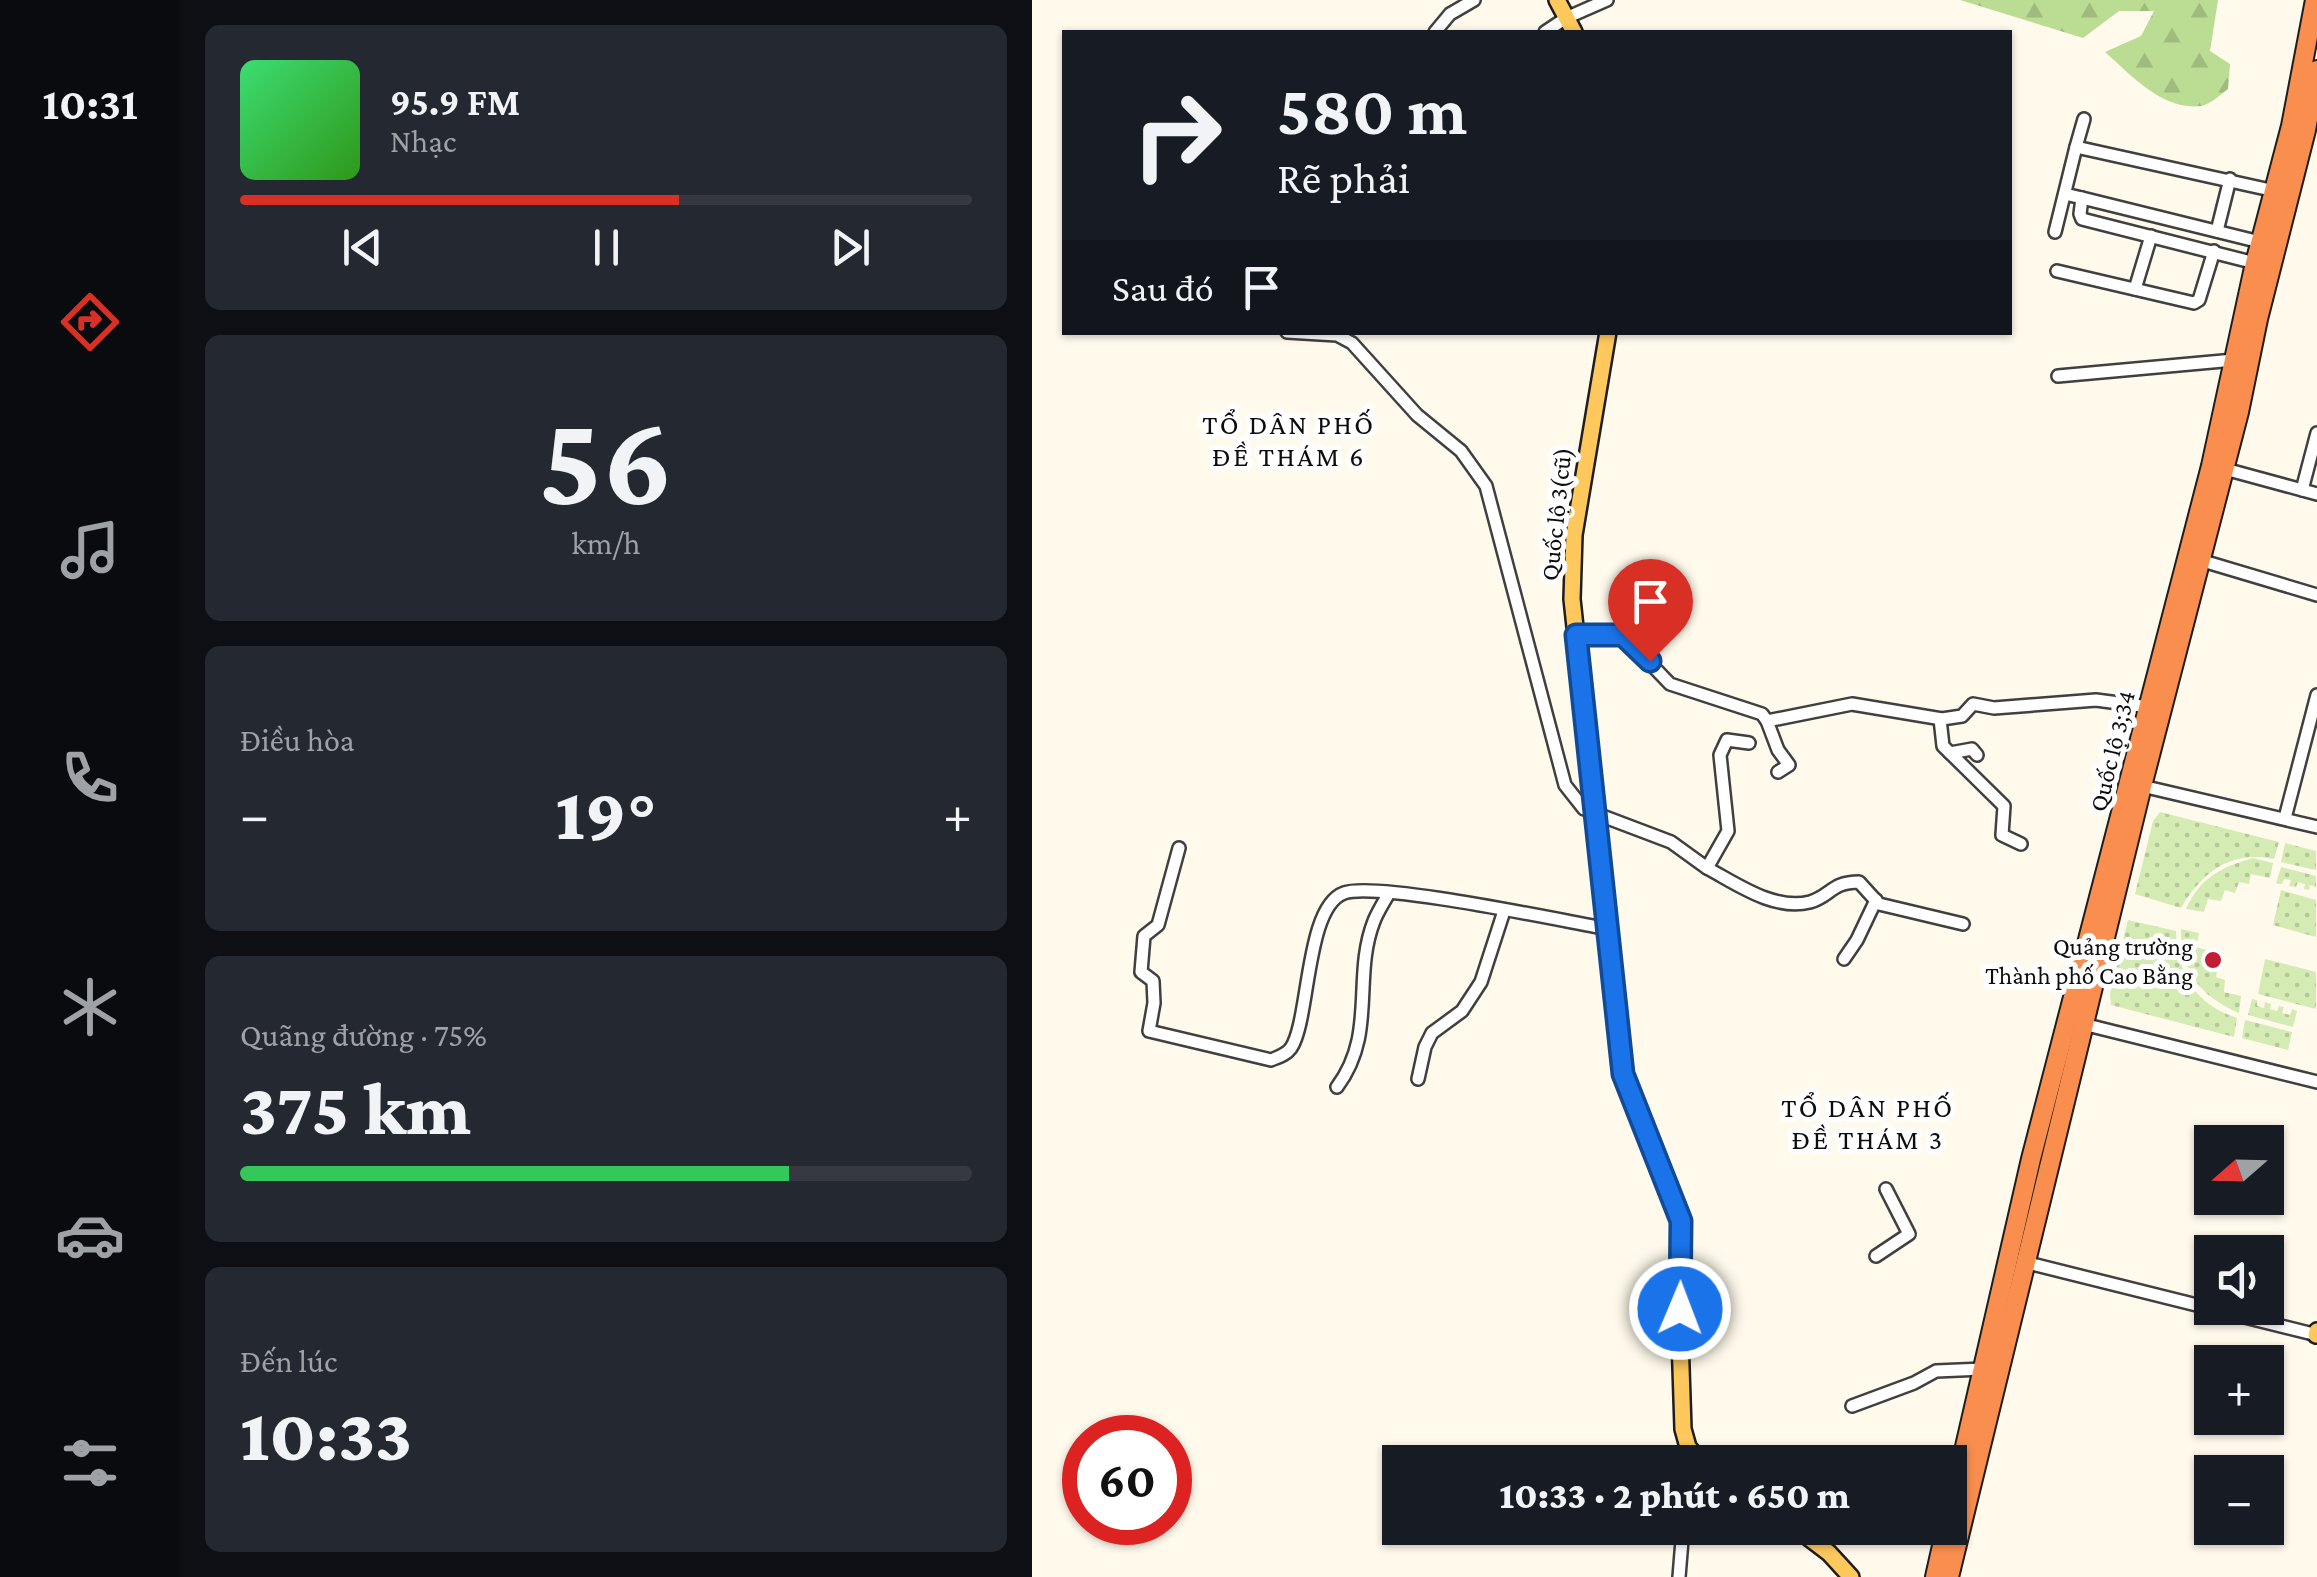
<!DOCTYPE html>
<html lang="vi">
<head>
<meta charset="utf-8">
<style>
	body { margin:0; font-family:"Crimson Pro",serif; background:#242831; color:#f1f3f6; height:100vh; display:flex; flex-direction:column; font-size:38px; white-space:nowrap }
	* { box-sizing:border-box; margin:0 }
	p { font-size:32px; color:#9ea1a6 }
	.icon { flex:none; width:55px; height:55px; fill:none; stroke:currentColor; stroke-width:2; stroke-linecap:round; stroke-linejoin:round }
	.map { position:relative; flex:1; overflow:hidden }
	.sheet { display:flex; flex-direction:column; gap:25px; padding:25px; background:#0d0f14; width:852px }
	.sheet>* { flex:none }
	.top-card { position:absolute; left:30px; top:30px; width:950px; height:305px; border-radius:0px; box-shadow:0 2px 8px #0004; background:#171b24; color:#f1f3f6; overflow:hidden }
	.needle { width:65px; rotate:250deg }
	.tools { position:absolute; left:1162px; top:1125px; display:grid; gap:20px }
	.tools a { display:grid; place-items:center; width:90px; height:90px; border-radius:0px; background:#171b24; box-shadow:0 2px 8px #0004; font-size:50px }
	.speed { position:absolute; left:30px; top:1415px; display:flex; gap:20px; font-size:50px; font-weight:700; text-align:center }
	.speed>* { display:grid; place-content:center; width:130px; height:130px; border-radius:50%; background:#171b24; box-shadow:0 2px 8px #0004; line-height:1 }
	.speed .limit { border:15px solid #d22; background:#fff; color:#111 }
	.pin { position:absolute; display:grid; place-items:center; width:85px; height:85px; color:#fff; margin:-102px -42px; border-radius:50% 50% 50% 0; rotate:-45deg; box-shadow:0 0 10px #0007 }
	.pin .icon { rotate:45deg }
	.me { position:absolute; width:110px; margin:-55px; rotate:1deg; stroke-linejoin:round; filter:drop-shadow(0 0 8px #0008) }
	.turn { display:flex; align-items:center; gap:35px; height:210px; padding:0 50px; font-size:45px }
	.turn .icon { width:130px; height:130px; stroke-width:2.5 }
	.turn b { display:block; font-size:70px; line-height:85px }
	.then { display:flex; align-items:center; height:95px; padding:0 50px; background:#0003; gap:20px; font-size:38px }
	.big { font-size:75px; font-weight:800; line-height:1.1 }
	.sheet .card { flex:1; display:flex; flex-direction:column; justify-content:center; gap:15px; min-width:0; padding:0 35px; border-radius:15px; background:#242831 }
	.sheet .dial { align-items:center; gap:0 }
	.dial b { font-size:130px; line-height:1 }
	.song { display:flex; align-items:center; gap:30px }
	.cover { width:120px; height:120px; border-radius:15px; background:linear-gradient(135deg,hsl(140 70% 55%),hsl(110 70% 35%)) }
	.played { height:10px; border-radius:5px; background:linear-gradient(90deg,#d93025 60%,#363941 60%) }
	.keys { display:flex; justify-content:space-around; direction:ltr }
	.heat { display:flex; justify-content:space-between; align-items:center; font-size:55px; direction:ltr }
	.charge { height:15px; border-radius:8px; background:linear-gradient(90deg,#34c759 75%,#363941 0) }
	.trip { position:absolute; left:350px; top:1445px; width:585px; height:100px; border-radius:0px; background:#171b24; box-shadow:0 2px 8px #0004; font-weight:800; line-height:100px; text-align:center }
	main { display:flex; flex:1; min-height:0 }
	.tab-bar { display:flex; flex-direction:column; width:180px; justify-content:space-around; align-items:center; background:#090b0e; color:#9ea1a6 }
	.tab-bar .icon { width:70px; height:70px }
	.tab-bar .selected { color:#d93025 }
	.tab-bar b { font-size:45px; color:#f1f3f6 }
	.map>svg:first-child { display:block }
	.green { fill:url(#green-dots) }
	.forest { fill:url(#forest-firs) }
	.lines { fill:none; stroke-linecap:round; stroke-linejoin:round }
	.minor-casing { stroke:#404040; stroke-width:16 }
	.major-casing { stroke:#1e1e1e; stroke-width:20 }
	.highway-casing { stroke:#1e1e1e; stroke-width:22 }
	.minor { stroke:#fff; stroke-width:11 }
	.major { stroke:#fec85d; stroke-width:15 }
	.highway { stroke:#fa8e4f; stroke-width:18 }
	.route-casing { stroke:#114b97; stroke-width:25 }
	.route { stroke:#1a73e8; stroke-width:18 }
	.poi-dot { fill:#c21f36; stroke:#fff; stroke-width:4 }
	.labels { text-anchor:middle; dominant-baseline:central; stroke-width:10; stroke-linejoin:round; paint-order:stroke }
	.street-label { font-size:25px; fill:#0d0d0d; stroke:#fff }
	.poi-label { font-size:25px; fill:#0d0d0d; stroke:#fff; text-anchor:end }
	.neighbourhood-label { font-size:28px; letter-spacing:2.5px; fill:#0d0d0d; stroke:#fff }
</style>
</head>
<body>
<main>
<nav class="tab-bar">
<b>10:31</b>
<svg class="icon selected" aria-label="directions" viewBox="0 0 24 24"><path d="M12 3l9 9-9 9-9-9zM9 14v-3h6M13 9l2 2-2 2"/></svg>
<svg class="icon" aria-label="music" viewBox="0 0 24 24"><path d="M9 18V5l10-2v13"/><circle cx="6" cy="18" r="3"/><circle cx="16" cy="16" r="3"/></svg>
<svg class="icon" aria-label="phone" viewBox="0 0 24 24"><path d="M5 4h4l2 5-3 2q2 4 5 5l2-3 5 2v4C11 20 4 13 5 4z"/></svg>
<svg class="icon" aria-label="climate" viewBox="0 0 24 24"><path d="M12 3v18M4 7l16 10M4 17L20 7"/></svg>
<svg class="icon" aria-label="car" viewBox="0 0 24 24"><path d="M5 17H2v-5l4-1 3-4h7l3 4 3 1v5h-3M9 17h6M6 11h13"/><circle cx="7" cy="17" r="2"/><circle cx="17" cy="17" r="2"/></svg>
<svg class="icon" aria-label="filters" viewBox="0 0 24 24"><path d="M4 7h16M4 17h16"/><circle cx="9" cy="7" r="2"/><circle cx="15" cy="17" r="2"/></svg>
</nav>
<section class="sheet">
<div class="card">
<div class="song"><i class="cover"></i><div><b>95.9 FM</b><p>Nhạc</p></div></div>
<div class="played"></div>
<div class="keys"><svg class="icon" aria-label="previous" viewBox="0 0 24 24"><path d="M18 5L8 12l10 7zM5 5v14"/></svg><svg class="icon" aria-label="pause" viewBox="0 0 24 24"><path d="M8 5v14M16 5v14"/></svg><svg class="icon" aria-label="next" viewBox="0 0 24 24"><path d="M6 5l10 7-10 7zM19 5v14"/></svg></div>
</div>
<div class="card dial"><b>56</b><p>km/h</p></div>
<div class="card"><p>Điều hòa</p>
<div class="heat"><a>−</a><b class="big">19°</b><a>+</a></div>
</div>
<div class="card"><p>Quãng đường · 75%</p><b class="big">375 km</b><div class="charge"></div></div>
<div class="card"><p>Đến lúc</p><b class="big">10:33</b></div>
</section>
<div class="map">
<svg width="1285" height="1577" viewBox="0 0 1285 1577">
	<defs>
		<pattern id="green-dots" width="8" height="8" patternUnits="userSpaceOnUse" patternTransform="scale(2.5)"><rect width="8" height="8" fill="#d5ebb4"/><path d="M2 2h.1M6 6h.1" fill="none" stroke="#b6c89a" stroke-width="1.8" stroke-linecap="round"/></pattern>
		<pattern id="forest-firs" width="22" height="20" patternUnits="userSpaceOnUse" patternTransform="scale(2.5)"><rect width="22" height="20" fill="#badc93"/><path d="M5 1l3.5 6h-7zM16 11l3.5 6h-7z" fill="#9fbc7e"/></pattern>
	</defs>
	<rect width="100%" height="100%" fill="#fffaec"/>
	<!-- green -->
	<g class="green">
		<path d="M1128,812L1247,842L1242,859C1199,850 1170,872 1149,908L1103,894L1121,821Z"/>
		<path d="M1253,843L1284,851V870L1249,862Z"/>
		<path d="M1221,858L1241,863L1238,878L1219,874L1217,884L1207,882L1203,893L1193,890L1189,901L1176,899L1172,912L1154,909C1168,878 1189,867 1221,858Z"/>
		<path d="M1249,867L1284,876V887L1278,885L1277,890L1272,889L1273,884L1266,882L1264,887L1257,886L1259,880L1252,879L1250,884L1244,883Z"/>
		<path d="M1249,890L1284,900V937L1241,925Z"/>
		<path d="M1096,920L1144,931C1145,974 1164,1005 1205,1018L1202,1037L1079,1005L1078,994Z"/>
		<path d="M1149,929L1167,933L1164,947L1178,951L1175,963L1186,965L1184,977L1193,980L1192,992L1209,996L1207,1013C1168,996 1149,972 1149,929Z"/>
		<path d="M1233,959L1284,972V1009L1226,994Z"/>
		<path d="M1220,999L1225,1000V1006L1232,1008L1233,1002L1239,1004L1238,1009L1245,1011L1247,1006L1252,1007L1250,1013L1258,1015L1260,1009L1265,1011L1261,1027L1216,1015Z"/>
		<path d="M1213,1020L1260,1032L1256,1050L1210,1038Z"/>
	</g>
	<!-- forest -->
	<path class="forest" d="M928,0H1186L1178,51L1198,64L1196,89C1188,95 1179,104 1169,106C1131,111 1099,75 1073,52L1109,36L1122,11H1087L1051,38Z"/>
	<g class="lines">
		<!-- minor casing -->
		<g class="minor-casing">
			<g id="minor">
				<path d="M403,32L418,14L442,0"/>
				<path d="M513,32L534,18L575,0"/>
				<path d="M1044,147L1052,119"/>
				<path d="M1033,194L1050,198L1048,214L1050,219L1223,263"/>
				<path d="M1050,198L1228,242"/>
				<path d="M1185,231L1198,179"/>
				<path d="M1023,232L1044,147L1243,191"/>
				<path d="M1025,271L1162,303L1167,300L1182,251"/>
				<path d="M1103,289L1119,236"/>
				<path d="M255,332L305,335L320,343L385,415L429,451L454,486L533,785L552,809L564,807"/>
				<path d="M1026,376L1202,360"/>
				<path d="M1193,469L1285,494"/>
				<path d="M1270,490L1285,433"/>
				<path d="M1171,561L1285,595"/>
				<path d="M545,635H591L638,684L730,714L735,721L820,704L910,719L930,716L941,704L962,708L1064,700L1117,707"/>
				<path d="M908,719L911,746L972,806L970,835L989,844"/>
				<path d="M735,721L746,750L757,765L746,772"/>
				<path d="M918,753L940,749L945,755"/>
				<path d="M1110,786L1285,827"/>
				<path d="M565,814L639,842L675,868L696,831L688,755L695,740L717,743"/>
				<path d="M1253,818L1285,695"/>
				<path d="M147,848L126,925L112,936L109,972L121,981L122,1003L117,1031L239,1060C246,1057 254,1055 259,1048C278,1020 273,907 312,893C344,881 531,921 577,929"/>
				<path d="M675,868C705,884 742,911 778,902C799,896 799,882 827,882L847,904L931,924"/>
				<path d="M812,959L825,940L844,900"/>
				<path d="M1051,1024L1285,1082"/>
				<path d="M386,1079L393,1047L400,1033L430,1011L449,982L472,911"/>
				<path d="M305,1087C345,1034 320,977 342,921C346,911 352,902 357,893"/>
				<path d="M844,1256L877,1234L854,1189"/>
				<path d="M992,1262L1285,1335"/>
				<path d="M820,1406L882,1383L904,1371L951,1369"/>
				<path d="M647,1577L651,1528"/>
			</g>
		</g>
		<!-- major casing -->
		<g class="major-casing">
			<g id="major">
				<path d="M525,0L542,32"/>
				<path d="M576,332L542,535L540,599L591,1074L650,1226L648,1337L651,1429L656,1447L669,1462"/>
				<path d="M1284,1335L1285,1331"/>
				<path d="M764,1528L797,1553L819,1577"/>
			</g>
		</g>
		<!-- highway casing -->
		<g class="highway-casing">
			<g id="highway">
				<path d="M918,1512L999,1159L1179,466L1223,263L1259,126L1283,0"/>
				<path d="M903,1577L914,1528"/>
				<path d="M917,1577L1110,786L1207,412L1226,319L1274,130L1285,70"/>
			</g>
		</g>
		<!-- minor -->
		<use href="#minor" class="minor"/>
		<!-- major -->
		<use href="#major" class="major"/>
		<!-- highway -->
		<use href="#highway" class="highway"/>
	</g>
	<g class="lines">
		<!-- route casing -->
		<g class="route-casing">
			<path id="route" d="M618,661L591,635H544L591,1074L649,1221L648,1309"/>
		</g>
		<!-- route -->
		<use href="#route" class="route"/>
	</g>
	<!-- markers -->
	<circle class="poi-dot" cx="1181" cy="960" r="10"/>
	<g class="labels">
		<!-- street labels -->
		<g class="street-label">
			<text transform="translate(524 514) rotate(-84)">Quốc lộ 3(cũ)</text>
			<text transform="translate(1080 751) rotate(-76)">Quốc lộ 3;34</text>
		</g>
		<!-- poi labels -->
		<g class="poi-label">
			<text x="1161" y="946">Quảng trường<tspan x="1161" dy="29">Thành phố Cao Bằng</tspan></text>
		</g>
		<!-- neighbourhood labels -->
		<g class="neighbourhood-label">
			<text x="257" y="424">TỔ DÂN PHỐ<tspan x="257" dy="32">ĐỀ THÁM 6</tspan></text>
			<text x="836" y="1107">TỔ DÂN PHỐ<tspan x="836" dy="32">ĐỀ THÁM 3</tspan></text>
		</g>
	</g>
</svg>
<div class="tools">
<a><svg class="needle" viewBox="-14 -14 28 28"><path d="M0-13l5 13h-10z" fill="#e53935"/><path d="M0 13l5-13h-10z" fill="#9ea1a6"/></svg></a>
<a><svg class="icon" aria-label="sound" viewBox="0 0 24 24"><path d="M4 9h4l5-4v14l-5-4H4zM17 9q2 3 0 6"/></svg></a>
<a>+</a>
<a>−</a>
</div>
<div class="speed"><div class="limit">60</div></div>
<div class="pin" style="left:618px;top:661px;background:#d93025"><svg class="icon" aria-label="arrive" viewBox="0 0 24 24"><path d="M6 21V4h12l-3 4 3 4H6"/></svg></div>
<svg class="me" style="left:648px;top:1309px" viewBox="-20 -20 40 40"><circle r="17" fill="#1a73e8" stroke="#fff" stroke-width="3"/><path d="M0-11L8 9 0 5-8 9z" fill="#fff"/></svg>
<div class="trip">10:33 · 2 phút · 650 m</div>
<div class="top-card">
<div class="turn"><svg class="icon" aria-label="right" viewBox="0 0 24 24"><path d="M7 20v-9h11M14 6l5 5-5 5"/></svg><div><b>580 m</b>Rẽ phải</div></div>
<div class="then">Sau đó<svg class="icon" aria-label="arrive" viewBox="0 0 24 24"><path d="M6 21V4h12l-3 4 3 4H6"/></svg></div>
</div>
</div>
</main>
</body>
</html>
